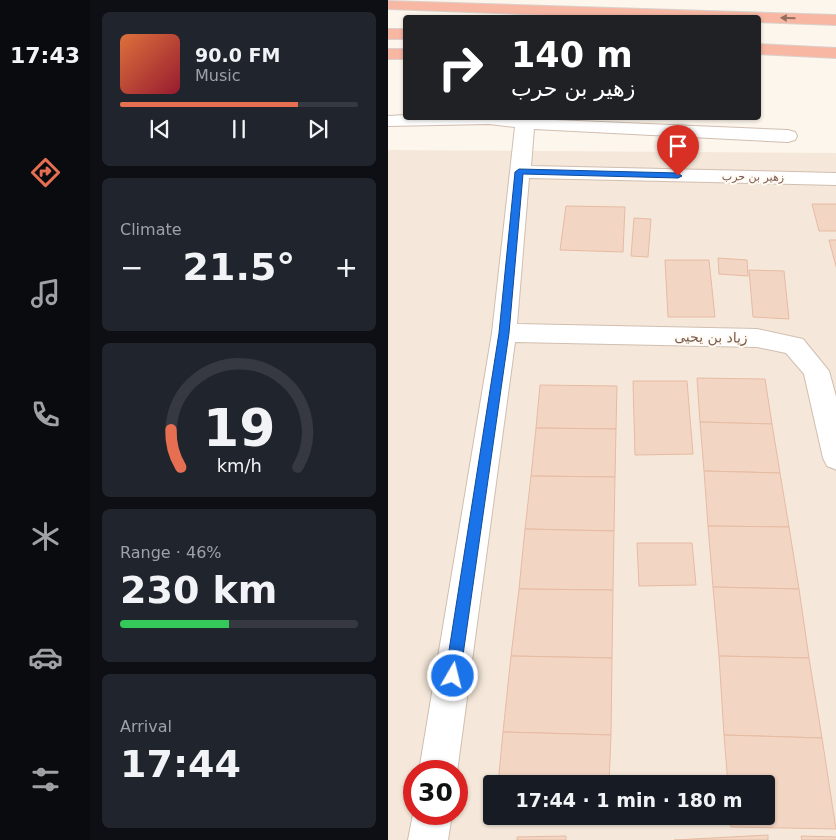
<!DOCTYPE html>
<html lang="en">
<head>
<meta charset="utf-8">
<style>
	body { margin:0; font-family:"DejaVu Sans",Cairo,sans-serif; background:#20242c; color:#f1f3f6; height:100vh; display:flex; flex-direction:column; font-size:19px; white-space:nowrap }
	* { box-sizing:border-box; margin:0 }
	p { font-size:16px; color:#9ea1a6 }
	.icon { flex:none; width:28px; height:28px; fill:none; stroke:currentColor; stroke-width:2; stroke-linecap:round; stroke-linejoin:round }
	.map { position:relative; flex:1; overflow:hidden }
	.details { display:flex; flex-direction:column; gap:12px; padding:12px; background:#0d0f14; width:298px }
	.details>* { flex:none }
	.banner { position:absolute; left:15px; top:15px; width:358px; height:105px; border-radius:5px; box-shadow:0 1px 4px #0004; background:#202124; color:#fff; overflow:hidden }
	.speed { position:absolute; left:15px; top:760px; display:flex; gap:10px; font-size:25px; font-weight:700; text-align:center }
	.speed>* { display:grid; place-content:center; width:65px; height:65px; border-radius:50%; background:#171b24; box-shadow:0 1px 4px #0004; line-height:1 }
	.speed .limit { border:8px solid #d22; background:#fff; color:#111 }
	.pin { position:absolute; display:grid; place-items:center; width:42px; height:42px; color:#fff; margin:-51px -21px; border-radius:50% 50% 50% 0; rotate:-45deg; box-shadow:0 0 5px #0007 }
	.pin .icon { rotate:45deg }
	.me { position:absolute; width:55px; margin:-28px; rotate:8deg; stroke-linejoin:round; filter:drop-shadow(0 0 4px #0008) }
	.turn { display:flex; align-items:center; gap:18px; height:105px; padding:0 25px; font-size:22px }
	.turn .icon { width:65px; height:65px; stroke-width:2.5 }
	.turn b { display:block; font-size:35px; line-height:42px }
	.big { font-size:38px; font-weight:700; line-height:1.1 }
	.details .widget { flex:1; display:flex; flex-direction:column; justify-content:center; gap:8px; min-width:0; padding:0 18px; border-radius:8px; background:#20242c }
	.details .dial { align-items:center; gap:0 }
	.dial svg { height:130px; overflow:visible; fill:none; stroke:#363941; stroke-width:7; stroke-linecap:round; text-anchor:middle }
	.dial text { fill:#f1f3f6; stroke:none }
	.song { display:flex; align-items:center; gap:15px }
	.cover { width:60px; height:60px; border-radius:8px; background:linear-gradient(135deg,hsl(20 70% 55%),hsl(350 70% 35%)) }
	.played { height:5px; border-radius:2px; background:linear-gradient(90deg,#e76f51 75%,#363941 75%) }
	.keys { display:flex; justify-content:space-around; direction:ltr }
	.heat { display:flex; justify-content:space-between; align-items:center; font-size:28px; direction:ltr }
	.charge { height:8px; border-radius:4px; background:linear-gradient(90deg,#34c759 46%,#363941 0) }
	.trip { position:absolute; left:95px; top:775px; width:292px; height:50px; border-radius:5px; background:#171b24; box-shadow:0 1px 4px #0004; font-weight:700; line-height:50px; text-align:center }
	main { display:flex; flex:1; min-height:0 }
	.tabs { display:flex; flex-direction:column; width:90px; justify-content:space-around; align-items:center; background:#090b0e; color:#9ea1a6 }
	.tabs .icon { width:35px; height:35px }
	.tabs .active { color:#e76f51 }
	.tabs b { font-size:22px; color:#f1f3f6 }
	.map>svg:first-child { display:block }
	.residential { fill:#f5e8da; fill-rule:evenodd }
	.building { fill:#f3d5c3; stroke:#e6bba3 }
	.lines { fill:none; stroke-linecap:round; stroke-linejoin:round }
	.minor-casing { stroke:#d1beb0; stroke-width:2 }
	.highway-casing { stroke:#dad1cd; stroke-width:2 }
	.minor { fill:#fff; fill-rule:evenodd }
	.highway { fill:#f7b7a3; fill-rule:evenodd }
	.oneway { fill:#936e5e }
	.route { fill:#1a73e8; stroke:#114b97 }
	.labels { text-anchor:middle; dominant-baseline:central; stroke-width:4; stroke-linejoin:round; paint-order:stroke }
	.far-street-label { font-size:11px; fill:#7a5c4d; stroke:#fffaf3 }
	.street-label { font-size:14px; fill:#7a5c4d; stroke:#fffaf3 }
</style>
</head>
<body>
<main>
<nav class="tabs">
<b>17:43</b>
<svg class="icon active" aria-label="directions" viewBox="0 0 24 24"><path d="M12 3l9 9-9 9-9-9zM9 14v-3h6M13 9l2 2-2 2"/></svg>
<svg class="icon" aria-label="music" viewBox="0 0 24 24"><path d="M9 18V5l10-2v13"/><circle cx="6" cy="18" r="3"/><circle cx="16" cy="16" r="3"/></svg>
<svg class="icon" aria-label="phone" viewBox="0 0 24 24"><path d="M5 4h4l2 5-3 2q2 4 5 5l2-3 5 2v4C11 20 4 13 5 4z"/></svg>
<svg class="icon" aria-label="climate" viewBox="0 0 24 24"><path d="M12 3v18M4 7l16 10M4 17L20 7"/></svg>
<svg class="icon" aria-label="car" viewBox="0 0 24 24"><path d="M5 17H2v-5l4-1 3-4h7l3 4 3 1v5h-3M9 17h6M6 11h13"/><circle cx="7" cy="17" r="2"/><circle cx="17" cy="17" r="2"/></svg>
<svg class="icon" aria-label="filters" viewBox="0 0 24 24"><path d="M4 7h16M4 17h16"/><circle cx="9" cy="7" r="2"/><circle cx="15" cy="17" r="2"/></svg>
</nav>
<section class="details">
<div class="widget">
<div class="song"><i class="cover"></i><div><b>90.0 FM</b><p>Music</p></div></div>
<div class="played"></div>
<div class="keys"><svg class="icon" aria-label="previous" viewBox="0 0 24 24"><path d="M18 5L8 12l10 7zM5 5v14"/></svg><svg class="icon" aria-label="pause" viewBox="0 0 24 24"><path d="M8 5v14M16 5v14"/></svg><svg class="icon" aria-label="next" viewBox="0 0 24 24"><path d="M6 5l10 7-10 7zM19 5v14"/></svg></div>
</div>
<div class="widget"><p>Climate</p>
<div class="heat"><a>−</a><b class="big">21.5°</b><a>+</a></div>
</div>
<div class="widget dial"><svg viewBox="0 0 100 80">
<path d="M14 69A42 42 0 1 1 86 69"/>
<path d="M14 69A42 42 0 0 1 8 46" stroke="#e76f51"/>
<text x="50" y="56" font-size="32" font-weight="700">19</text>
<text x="50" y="72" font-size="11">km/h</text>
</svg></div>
<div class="widget"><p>Range · 46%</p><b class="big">230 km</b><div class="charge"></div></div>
<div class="widget"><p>Arrival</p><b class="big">17:44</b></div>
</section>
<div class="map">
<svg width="449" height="840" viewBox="0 0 449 840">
	<rect width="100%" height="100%" fill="#fdf6ec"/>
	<!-- residential -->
	<path class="residential" d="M0,150L448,153V840H0ZM26,771H69V814H26ZM104,784H379V816H104Z"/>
	<!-- building -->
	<g class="building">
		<path d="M424,204H449V231H431Z"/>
		<path d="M178,206L237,207L235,252L172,250Z"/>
		<path d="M246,218L263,219L260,257L243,256Z"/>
		<path d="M441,240H449V270Z"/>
		<path d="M330,258L359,260L360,276L331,274Z"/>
		<path d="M277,260H321L327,317H280Z"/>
		<path d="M361,270L396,271L401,319L365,317Z"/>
		<path d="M309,378L377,379L384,424L312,422Z"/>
		<path d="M245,381H299L305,454L247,455Z"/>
		<path d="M152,385L229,386L228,429L148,428Z"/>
		<path d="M312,422L384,424L392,473L316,471Z"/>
		<path d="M148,428L228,429L227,477L143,476Z"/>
		<path d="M316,471L392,473L401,527L320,526Z"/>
		<path d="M143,476L227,477L226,531L137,529Z"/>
		<path d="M320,526L401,527L411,589L325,587Z"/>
		<path d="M137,529L226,531L225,590L131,589Z"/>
		<path d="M249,543H304L308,585L251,586Z"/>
		<path d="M325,587L411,589L421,658L331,656Z"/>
		<path d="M131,589L225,590L224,658L123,656Z"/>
		<path d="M123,656L224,658L223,735L115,732Z"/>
		<path d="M331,656L421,658L434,738L336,735Z"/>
		<path d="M115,732L223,735L221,784H110Z"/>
		<path d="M336,735L434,738L448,829L343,827L342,816H379V784H340Z"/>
		<path d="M106,816H221L220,822L106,820Z"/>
		<path d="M380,835V840H286Z"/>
		<path d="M178,836V840H129V837Z"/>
		<path d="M413,836L449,837V840H414Z"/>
	</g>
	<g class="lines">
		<!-- minor casing -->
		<g class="minor-casing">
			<g id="minor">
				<path d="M18,115V118H139L167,120L400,130L407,132L409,136L407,140L400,142L146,129L143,166L449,173V185L141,178L129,324L369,329L415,339L441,371L449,400V470L439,466L435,458L416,374L398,353L369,347L127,342L69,772L31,771L104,333L127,127L101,124L0,126V116Z"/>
				<path d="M26,809V814H64L60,840H20Z"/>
			</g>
		</g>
		<!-- highway casing -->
		<g class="highway-casing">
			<g id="highway">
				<path d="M0,1L449,15V25L370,22V18H240L0,9Z"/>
				<rect x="0" y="29" width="18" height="10"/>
				<path d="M370,44L449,48V58L370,54Z"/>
				<rect x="0" y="49" width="18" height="10"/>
			</g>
		</g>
		<!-- minor -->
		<use href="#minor" class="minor"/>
		<!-- highway -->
		<use href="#highway" class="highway"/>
	</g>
	<!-- one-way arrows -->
	<defs><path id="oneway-solid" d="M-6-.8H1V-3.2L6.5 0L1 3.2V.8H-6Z" transform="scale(1.25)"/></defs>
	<use class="oneway" href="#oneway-solid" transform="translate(400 18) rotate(-178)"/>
	<!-- route -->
	<path class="route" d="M131,169L290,173L294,176L290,178L135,174L121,333L72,676L70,681L65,683L59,681L57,676L111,333L127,172Z"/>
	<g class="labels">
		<!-- far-street labels -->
		<g class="far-street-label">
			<text transform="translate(365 177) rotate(1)">زهير بن حرب</text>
		</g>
		<!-- street labels -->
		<g class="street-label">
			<text transform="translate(323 337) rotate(1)">زياد بن يحيى</text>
		</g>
	</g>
</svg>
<div class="speed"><div class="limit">30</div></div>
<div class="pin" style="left:290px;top:176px;background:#d93025"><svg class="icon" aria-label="arrive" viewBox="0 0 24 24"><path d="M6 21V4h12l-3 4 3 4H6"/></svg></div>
<svg class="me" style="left:65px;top:676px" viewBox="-20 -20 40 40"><circle r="17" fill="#1a73e8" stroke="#fff" stroke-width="3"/><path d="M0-11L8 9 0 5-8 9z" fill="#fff"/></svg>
<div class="trip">17:44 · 1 min · 180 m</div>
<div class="banner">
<div class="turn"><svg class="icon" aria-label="right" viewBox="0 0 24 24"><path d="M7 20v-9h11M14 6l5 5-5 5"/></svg><div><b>140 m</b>زهير بن حرب</div></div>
</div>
</div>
</main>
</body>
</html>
